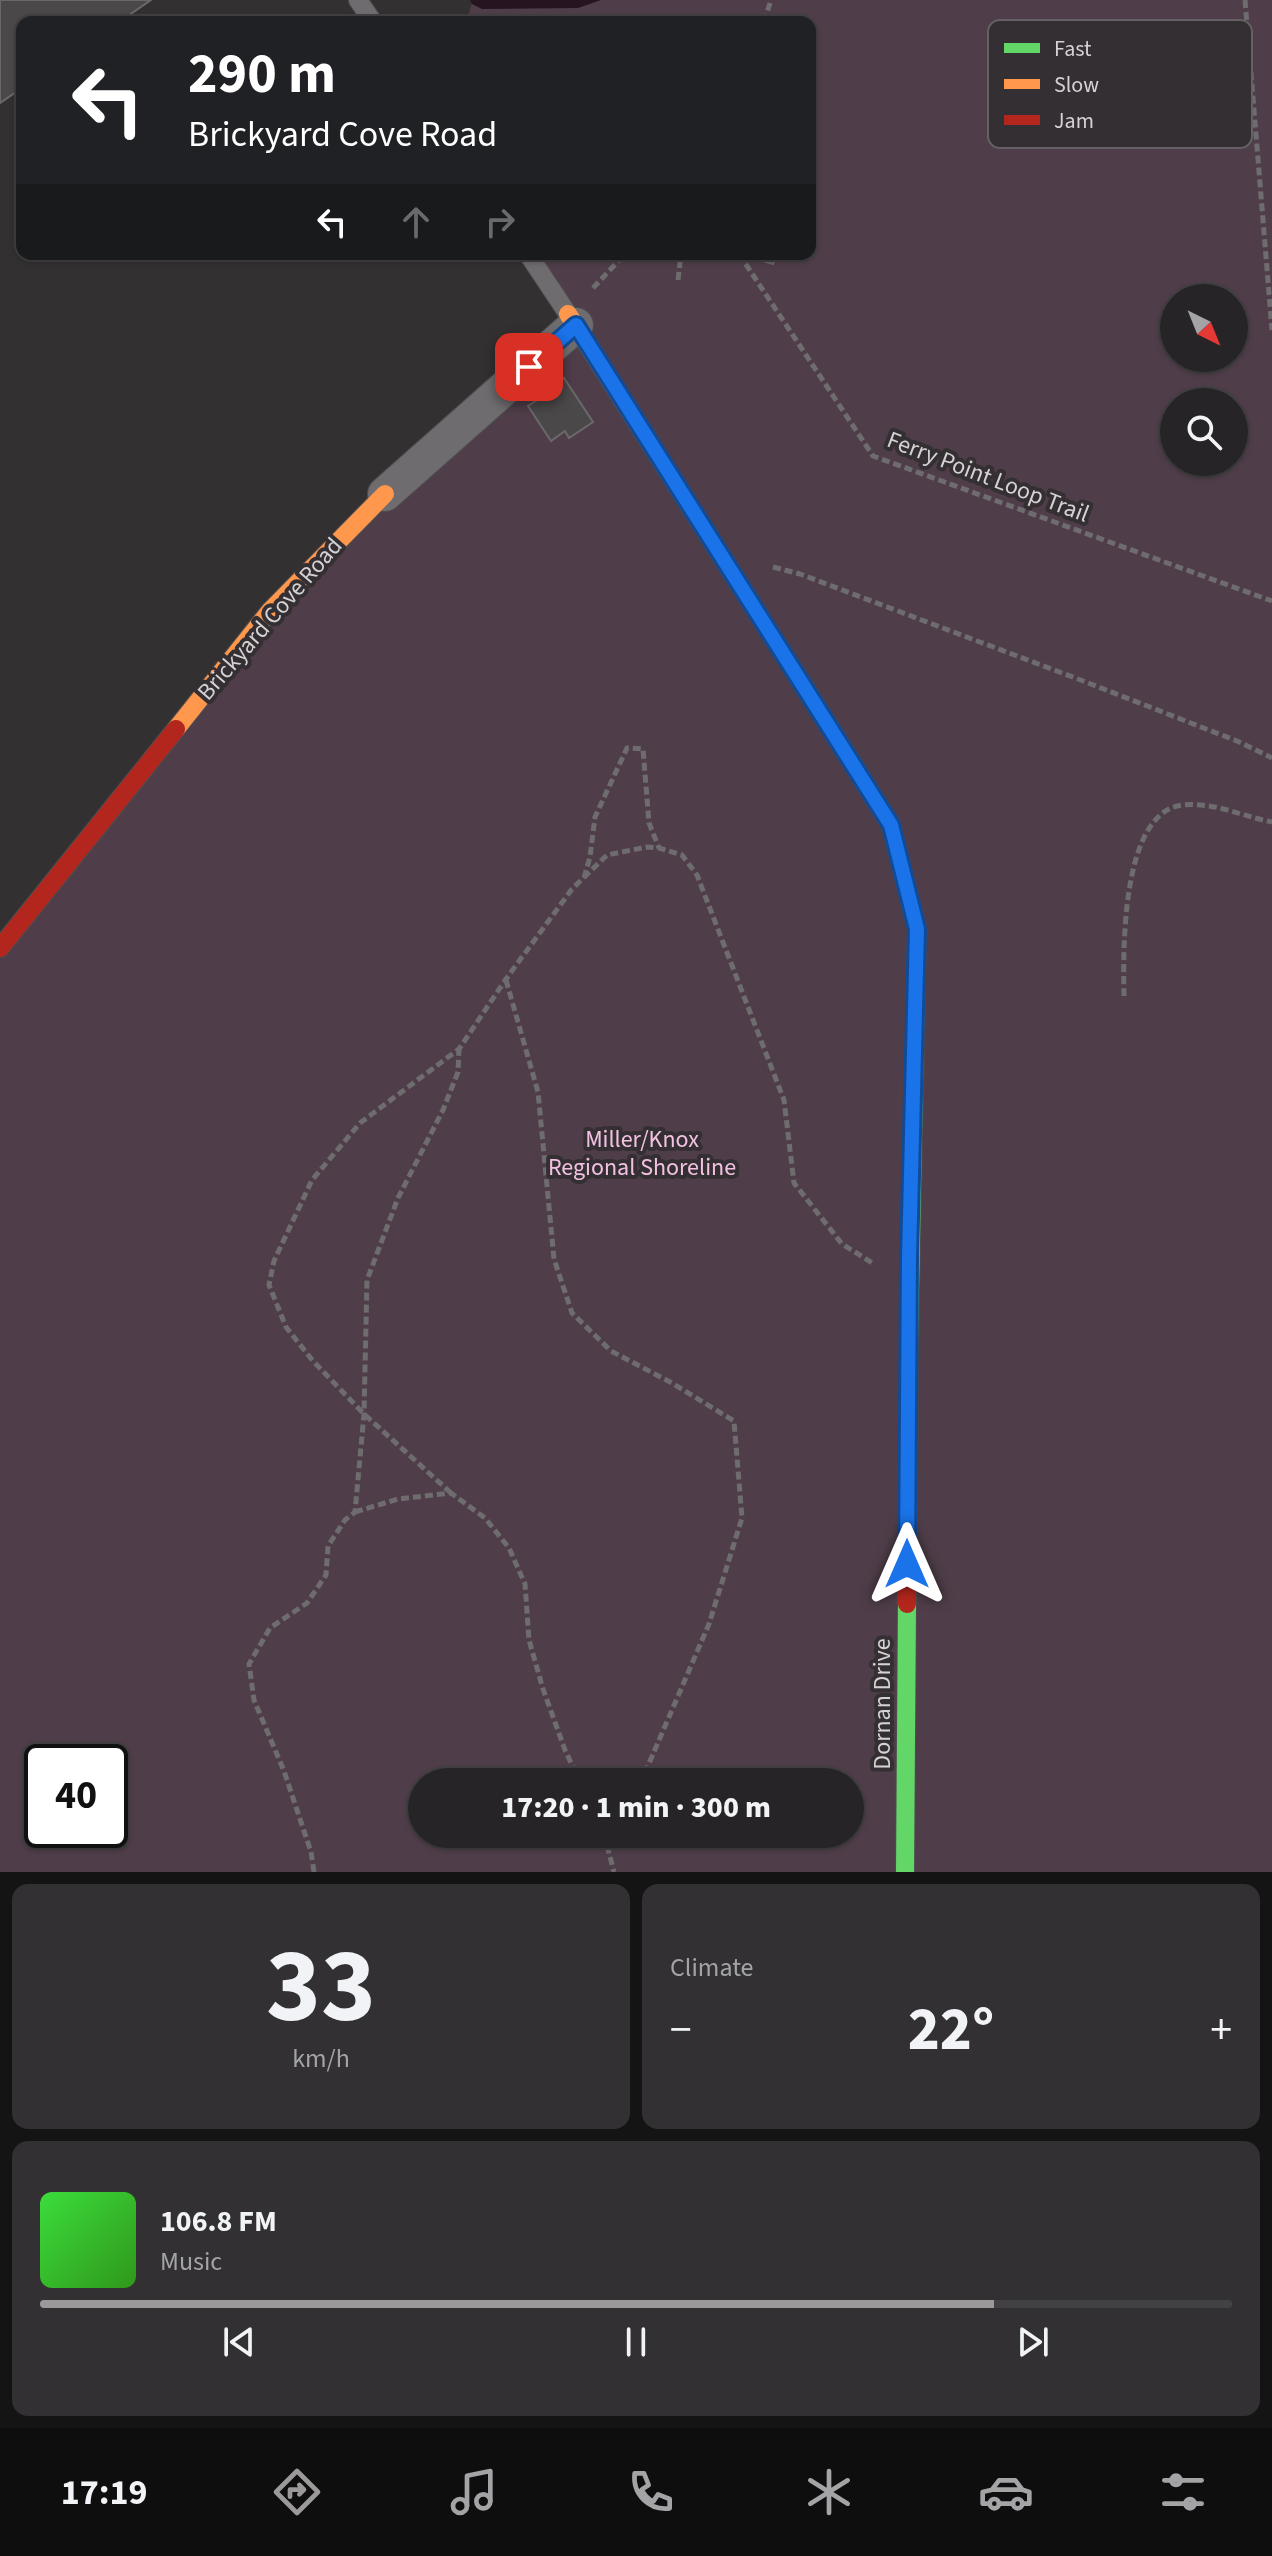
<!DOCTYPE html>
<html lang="en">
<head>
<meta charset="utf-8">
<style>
	body { margin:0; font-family:"Source Sans 3",sans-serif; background:#323032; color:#f1f3f6; height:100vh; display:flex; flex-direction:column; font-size:30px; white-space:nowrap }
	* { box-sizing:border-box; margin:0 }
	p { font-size:26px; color:#a4a4a7 }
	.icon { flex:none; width:44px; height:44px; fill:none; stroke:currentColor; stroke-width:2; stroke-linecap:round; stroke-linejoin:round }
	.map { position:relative; height:1872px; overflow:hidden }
	.sheet { display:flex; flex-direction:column; gap:12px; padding:12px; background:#151415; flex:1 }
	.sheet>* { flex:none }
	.hud { position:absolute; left:16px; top:16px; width:800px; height:244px; border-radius:16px; box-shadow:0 2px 6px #0004,0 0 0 2px #424143; background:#202124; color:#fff; overflow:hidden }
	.needle { width:52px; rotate:137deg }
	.tools { position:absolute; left:1160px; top:284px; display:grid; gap:16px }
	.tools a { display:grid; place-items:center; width:88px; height:88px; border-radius:50%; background:#262426; box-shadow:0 2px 6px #0004,0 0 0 2px #424143; font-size:40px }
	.speed { position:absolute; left:24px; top:1744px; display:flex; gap:16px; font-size:40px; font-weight:700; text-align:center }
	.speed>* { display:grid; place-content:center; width:104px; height:104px; border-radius:50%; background:#262426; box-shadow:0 2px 6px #0004,0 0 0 2px #424143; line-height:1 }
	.speed .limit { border:4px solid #111; border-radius:12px; background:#fff; color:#111 }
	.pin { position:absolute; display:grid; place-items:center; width:68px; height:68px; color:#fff; margin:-34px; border-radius:16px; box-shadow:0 4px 12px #0006 }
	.me { position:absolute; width:88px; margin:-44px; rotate:0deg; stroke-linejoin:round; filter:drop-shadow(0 0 6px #0008) }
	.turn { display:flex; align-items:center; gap:28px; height:168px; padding:0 40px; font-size:36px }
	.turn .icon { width:104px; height:104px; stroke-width:2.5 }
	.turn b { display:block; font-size:56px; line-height:68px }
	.lanes { display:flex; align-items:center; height:76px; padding:0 40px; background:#0003; justify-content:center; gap:40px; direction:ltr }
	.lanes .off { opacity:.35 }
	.big { font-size:60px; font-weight:800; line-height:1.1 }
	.sheet .tile { flex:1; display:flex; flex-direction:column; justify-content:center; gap:12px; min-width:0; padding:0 28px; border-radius:16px; background:#323032 }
	.sheet .dial { align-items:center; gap:0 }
	.dial b { font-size:104px; line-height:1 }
	.song { display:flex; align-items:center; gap:24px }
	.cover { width:96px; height:96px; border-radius:12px; background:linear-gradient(135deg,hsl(120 70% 55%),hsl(110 70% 35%)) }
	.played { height:8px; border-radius:4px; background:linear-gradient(90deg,#9c999b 80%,#424143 80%) }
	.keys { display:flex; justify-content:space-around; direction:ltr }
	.heat { display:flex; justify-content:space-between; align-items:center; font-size:44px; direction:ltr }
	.sheet .tiles { flex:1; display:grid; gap:12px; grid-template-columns:1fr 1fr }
	.tile:last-child { grid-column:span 2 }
	.trip { position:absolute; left:408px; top:1768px; width:456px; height:80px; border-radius:40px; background:#262426; box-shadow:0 2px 6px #0004,0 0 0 2px #424143; font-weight:800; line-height:80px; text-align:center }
	.menu { display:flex; height:128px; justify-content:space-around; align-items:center; background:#0f0e0f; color:#a4a4a7 }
	.menu .icon { width:56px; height:56px }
	.menu .selected { color:#9c999b }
	.menu b { font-size:36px; color:#f1f3f6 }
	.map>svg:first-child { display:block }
	.green { fill:#4f3e49; fill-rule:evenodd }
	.water { fill:#261421 }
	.building { fill:#4b4849; stroke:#6b686a; stroke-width:2 }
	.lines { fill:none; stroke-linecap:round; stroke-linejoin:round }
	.lane-casing { stroke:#4f4d4f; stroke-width:20 }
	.street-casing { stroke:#4f4d4f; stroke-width:36 }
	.fast-casing { stroke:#4f4d4f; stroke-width:20 }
	.slow-casing { stroke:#4f4d4f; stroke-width:20 }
	.jam-casing { stroke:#4f4d4f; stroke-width:20 }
	.path { stroke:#6e6c6e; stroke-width:5; stroke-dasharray:8 4; stroke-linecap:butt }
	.lane { stroke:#6e6c6e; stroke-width:18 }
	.street { stroke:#6e6c6e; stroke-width:34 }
	.fast { stroke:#63d668; stroke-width:18 }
	.slow { stroke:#ff974d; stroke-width:18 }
	.jam { stroke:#b3261e; stroke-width:18 }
	.route-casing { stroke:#114b97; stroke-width:20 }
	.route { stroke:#1a73e8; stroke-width:14 }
	.labels { text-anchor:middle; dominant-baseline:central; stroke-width:8; stroke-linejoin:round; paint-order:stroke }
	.street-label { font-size:24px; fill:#d5d2d4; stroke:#342f33 }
	.park-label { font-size:24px; fill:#f2c1e2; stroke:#342f33 }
	.key { fill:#342f33; stroke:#646063; stroke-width:2 }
	.key-label { font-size:22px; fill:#d5d2d4 }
</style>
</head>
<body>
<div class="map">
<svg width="1272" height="1872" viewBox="0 0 1272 1872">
	<rect width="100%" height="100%" fill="#333032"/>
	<!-- green -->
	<path class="green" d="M473,0H1272V1872H0V948L270,611L576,325L528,254H810V22H466ZM1174,298H1234V358H1174ZM1174,402H1234V462H1174ZM42,1762H110V1830H42ZM422,1782H850V1834H422Z"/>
	<!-- water -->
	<path class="water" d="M470,0H601L578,8L482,9L472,4Z"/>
	<!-- building -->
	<g class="building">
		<path d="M0,0H151L119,22H22V88L0,103Z"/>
		<path d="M749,254H777L773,264L749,257Z"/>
		<path d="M564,378L593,422L569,438L565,431L551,441L528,406L542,397L540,394Z"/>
	</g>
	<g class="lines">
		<!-- lane casing -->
		<g class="lane-casing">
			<g id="lane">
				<path d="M358,0L373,22"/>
				<path d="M528,254L568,314"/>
			</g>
		</g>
		<!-- street casing -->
		<g class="street-casing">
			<path id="street" d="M385,494L576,325"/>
		</g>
		<!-- fast casing -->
		<g class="fast-casing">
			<g id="fast">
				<path d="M808,693L891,825L917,929L909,1343"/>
				<path d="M905,1872L907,1604"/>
			</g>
		</g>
		<!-- slow casing -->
		<g class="slow-casing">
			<g id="slow">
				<path d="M568,314L808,693"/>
				<path d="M176,729L270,611L385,494"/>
			</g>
		</g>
		<!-- jam casing -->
		<g class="jam-casing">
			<g id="jam">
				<path d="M0,948L176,729"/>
				<path d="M907,1604L909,1343"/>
			</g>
		</g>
		<!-- path -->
		<g class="path">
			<path d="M1245,0L1272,330"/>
			<path d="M764,22L771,0"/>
			<path d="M739,254L873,456L1272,601"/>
			<path d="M678,280L681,254"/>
			<path d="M593,288L625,254"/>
			<path d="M773,567L800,574L1078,679L1237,741L1272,758"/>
			<path d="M584,878L590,857L595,817L627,748L643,749L649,823L659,848"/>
			<path d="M506,980L538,1092L554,1259L572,1313L611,1351L672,1383L734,1421L742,1518L709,1624L641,1782"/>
			<path d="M1124,996C1123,951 1121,811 1183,805C1215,802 1241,816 1272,822"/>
			<path d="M451,1493L364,1414L313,1361L286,1327L269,1285L274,1261L312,1180L360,1123L459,1049L506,979L572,889L607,855L647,847L659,848L682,855L697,875L784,1100L794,1183L842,1244L874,1264"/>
			<path d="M355,1512L398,1499L451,1493L485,1518L509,1548L525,1584L529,1640L543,1689L565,1750L580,1782"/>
			<path d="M604,1834L614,1872"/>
			<path d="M314,1872L311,1852L284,1771L254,1700L249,1664L270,1628L307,1603L326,1575L328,1546L345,1520L355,1512L364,1414L367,1280L398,1198L443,1110L458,1072L459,1049"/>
		</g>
		<!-- lane -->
		<use href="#lane" class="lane"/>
		<!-- street -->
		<use href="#street" class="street"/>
		<!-- fast -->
		<use href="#fast" class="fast"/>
		<!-- slow -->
		<use href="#slow" class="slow"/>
		<!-- jam -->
		<use href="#jam" class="jam"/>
	</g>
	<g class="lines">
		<!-- route casing -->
		<g class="route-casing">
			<path id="route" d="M529,367L576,325L891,825L917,929L909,1258L907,1564"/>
		</g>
		<!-- route -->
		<use href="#route" class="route"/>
	</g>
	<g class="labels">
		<!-- street labels -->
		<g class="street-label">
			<text transform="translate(988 477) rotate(21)">Ferry Point Loop Trail</text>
			<text transform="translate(270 619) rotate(-49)">Brickyard Cove Road</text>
			<text transform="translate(882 1704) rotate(-90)">Dornan Drive</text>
		</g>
		<!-- park labels -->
		<g class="park-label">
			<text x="642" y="1139">Miller/Knox<tspan x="642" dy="28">Regional Shoreline</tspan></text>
		</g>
	</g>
	<!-- legend -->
	<rect x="988" y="20" width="264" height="128" rx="12" class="key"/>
	<rect x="1004" y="43" width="36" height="10" fill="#63d668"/>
	<rect x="1004" y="79" width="36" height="10" fill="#ff974d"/>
	<rect x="1004" y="115" width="36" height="10" fill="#b3261e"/>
	<g class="key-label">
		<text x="1054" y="56">Fast</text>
		<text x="1054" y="92">Slow</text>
		<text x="1054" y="128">Jam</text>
	</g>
</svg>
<div class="tools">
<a><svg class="needle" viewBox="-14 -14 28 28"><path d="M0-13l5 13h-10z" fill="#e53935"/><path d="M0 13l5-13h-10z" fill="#a4a4a7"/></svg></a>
<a><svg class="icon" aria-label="search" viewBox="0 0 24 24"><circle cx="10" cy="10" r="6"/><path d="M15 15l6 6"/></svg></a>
</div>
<div class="speed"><div class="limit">40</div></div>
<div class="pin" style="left:529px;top:367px;background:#d93025"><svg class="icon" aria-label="arrive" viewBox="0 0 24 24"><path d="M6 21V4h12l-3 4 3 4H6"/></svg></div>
<svg class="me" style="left:907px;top:1564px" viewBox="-20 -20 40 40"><path d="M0-17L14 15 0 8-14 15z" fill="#1a73e8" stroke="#fff" stroke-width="4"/></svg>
<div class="trip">17:20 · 1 min · 300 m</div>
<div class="hud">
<div class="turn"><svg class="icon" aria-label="left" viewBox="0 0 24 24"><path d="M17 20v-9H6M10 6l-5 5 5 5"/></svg><div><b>290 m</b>Brickyard Cove Road</div></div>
<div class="lanes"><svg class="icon" aria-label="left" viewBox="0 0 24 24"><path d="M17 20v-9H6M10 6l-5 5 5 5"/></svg><svg class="icon off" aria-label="ahead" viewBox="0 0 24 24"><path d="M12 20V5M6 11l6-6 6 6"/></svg><svg class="icon off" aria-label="right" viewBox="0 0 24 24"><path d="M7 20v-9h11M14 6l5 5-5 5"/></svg></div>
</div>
</div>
<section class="sheet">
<div class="tiles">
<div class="tile dial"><b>33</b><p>km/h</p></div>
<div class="tile"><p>Climate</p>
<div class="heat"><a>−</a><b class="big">22°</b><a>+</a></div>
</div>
<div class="tile">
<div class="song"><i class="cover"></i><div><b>106.8 FM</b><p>Music</p></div></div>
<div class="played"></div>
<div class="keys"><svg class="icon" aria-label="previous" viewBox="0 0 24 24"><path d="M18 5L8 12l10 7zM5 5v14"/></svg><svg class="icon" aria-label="pause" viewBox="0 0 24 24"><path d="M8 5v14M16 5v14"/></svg><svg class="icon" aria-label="next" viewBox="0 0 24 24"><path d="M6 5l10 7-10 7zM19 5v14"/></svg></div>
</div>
</div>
</section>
<nav class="menu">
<b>17:19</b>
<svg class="icon selected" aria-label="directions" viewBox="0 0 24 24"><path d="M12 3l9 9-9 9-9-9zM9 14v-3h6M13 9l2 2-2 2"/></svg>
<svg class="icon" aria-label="music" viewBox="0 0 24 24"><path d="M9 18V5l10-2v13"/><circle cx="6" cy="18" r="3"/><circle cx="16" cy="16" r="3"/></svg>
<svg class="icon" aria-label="phone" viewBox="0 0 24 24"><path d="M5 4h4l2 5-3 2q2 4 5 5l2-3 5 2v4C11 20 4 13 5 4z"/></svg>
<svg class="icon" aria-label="climate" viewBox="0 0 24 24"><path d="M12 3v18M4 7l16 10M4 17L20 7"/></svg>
<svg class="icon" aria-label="car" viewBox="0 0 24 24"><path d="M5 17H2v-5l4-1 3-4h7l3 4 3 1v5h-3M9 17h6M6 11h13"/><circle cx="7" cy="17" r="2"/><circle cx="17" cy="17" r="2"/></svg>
<svg class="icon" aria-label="filters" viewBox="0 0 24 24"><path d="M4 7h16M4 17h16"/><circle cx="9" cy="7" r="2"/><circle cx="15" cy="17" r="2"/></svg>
</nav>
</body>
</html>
